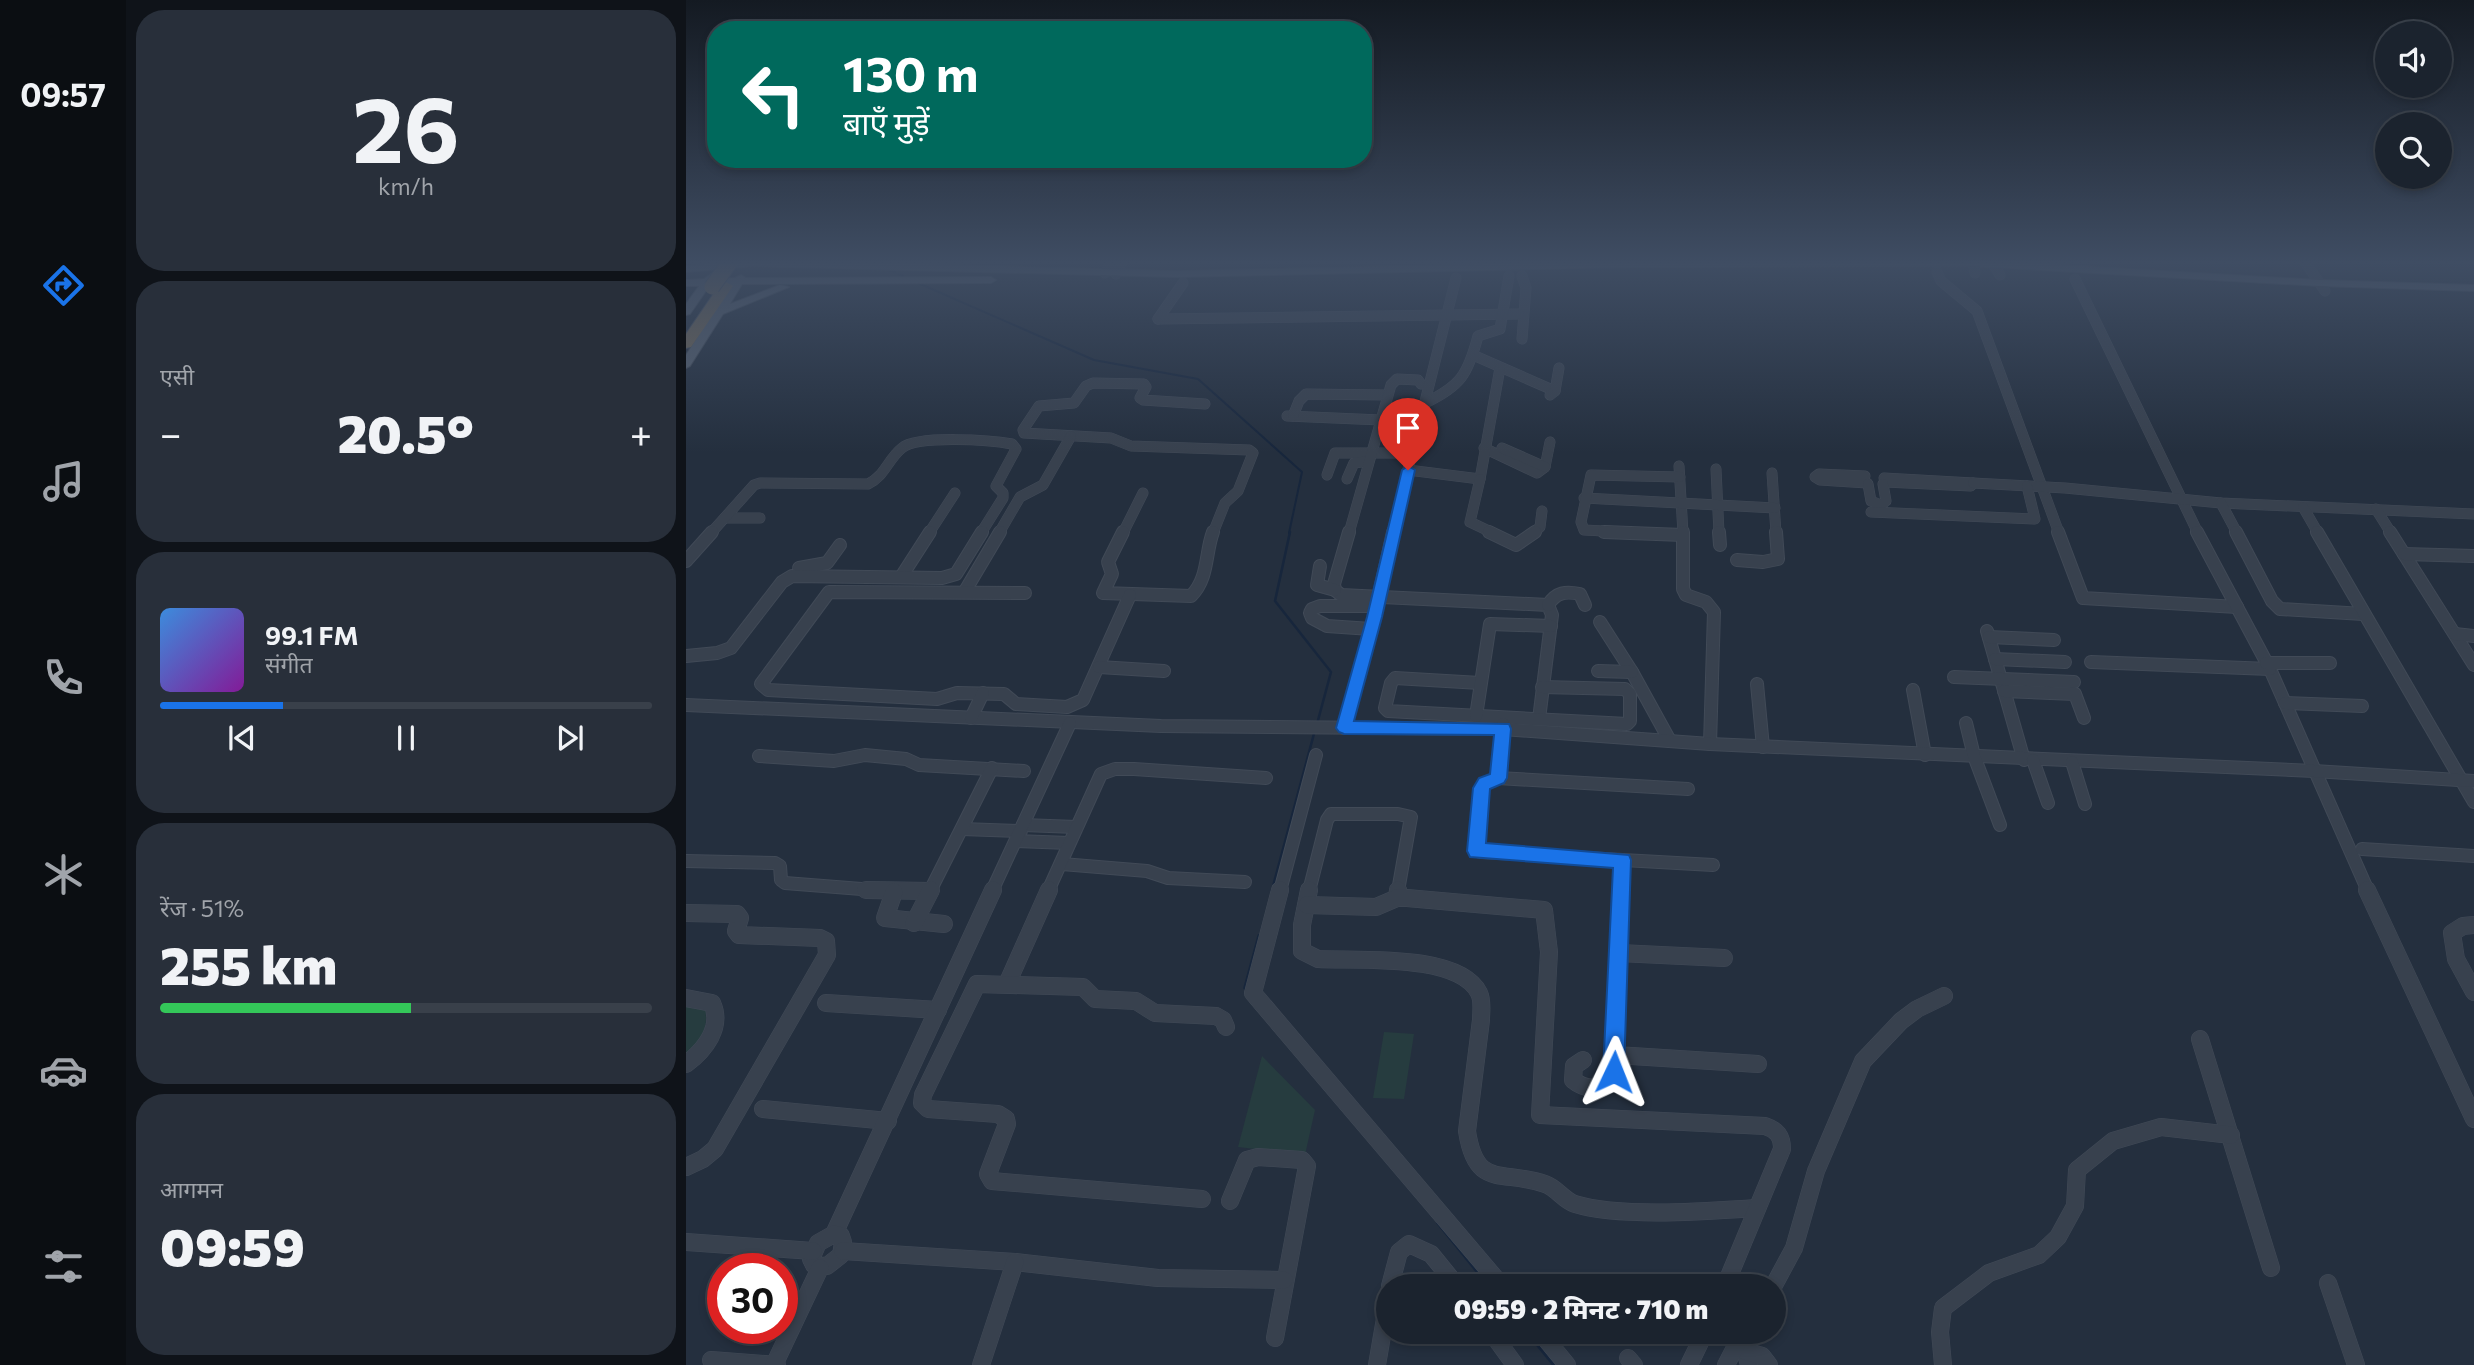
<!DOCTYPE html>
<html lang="hi">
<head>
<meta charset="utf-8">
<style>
	body { margin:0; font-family:Commissioner,"Noto Sans Devanagari",sans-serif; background:#282f3a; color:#f1f3f6; height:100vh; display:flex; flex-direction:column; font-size:26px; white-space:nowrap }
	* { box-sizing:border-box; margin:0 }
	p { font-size:23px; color:#a0a4aa }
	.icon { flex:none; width:38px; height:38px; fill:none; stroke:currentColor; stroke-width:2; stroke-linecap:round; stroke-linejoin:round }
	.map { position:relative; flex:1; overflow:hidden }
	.details { display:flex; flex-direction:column; gap:10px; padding:10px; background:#0f1319; width:560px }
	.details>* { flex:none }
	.hud { position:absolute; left:21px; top:21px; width:665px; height:147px; border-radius:28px; box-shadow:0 4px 10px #0003,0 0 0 2px #39404a; background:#00695c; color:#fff; overflow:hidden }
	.tools { position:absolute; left:1689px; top:21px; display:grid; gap:14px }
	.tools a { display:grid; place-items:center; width:77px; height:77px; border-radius:50%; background:#1b232e; box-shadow:0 4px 10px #0003,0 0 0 2px #39404a; font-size:35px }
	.speed { position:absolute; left:21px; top:1253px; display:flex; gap:14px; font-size:35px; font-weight:700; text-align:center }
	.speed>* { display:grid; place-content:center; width:91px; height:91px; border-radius:50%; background:#1b232e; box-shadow:0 4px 10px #0003,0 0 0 2px #39404a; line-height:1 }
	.speed .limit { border:10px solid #d22; background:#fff; color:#111 }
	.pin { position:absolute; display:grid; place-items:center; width:60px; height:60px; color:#fff; margin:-72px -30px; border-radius:50% 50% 50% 0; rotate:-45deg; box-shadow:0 0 7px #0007 }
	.pin .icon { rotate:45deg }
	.me { position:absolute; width:77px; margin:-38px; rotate:2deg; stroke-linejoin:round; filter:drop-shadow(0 0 5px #0008) }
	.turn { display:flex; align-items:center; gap:24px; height:147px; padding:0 21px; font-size:32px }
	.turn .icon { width:91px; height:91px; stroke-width:2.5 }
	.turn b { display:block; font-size:49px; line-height:60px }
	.big { font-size:52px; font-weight:800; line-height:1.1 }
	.details .tile { flex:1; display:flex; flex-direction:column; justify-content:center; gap:10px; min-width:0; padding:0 24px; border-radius:28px; background:#282f3a }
	.details .dial { align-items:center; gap:0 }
	.dial b { font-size:91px; line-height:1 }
	.song { display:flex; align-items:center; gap:21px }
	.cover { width:84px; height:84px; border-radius:10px; background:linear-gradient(135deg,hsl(210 70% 55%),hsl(290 70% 35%)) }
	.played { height:7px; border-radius:4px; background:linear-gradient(90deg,#1a73e8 25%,#39404a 25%) }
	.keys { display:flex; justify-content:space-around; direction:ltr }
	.heat { display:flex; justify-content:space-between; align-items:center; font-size:38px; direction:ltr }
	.charge { height:10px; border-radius:5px; background:linear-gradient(90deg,#34c759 51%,#39404a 0) }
	.trip { position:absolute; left:690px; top:1274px; width:410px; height:70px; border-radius:35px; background:#1b232e; box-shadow:0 4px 10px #0003,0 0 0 2px #39404a; font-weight:800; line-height:70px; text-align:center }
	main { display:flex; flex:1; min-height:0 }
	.dock { display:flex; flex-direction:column; width:126px; justify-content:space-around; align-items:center; background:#0b0e12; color:#a0a4aa }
	.dock .icon { width:49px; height:49px }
	.dock .active { color:#1a73e8 }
	.dock b { font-size:32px; color:#f1f3f6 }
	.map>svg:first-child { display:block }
	.green { fill:#263c3f }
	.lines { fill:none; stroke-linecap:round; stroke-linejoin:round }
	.stream-far2 { stroke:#17263c; stroke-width:2 }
	.stream-far1 { stroke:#17263c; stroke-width:2.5 }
	.stream { stroke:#17263c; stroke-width:3.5 }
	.minor-far2-casing { stroke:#414a57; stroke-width:11 }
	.minor-far1-casing { stroke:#414a57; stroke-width:14 }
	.minor-casing { stroke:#414a57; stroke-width:18 }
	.major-casing { stroke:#414a57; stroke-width:2 }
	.highway-casing { stroke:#434c59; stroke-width:2 }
	.minor-far2 { stroke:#38414e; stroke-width:10 }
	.minor-far1 { stroke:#38414e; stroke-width:12 }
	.minor { stroke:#38414e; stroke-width:17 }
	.major { fill:#56606e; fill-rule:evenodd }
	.highway { fill:#746855; fill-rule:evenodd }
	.highway-bridge-casing { stroke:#434c59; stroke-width:17; stroke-linecap:butt }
	.highway-bridge { stroke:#746855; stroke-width:15 }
	.route { fill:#1a73e8; stroke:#114b97; stroke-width:2 }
</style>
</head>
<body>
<main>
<nav class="dock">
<b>09:57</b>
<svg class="icon active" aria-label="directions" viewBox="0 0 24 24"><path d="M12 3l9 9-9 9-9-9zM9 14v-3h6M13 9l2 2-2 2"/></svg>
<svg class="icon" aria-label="music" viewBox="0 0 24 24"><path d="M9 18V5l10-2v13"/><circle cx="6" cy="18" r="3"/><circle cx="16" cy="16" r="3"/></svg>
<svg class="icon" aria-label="phone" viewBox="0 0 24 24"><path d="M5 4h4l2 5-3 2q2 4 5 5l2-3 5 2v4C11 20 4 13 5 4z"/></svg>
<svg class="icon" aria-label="climate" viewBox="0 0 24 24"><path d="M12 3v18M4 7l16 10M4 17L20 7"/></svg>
<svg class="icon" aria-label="car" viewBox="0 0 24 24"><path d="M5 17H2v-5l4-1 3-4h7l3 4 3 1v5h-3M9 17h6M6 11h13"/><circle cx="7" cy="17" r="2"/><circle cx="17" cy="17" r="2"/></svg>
<svg class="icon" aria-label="filters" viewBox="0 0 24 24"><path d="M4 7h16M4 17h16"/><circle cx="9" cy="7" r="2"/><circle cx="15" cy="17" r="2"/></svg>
</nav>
<section class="details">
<div class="tile dial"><b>26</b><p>km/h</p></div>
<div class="tile"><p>एसी</p>
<div class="heat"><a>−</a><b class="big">20.5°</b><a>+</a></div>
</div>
<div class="tile">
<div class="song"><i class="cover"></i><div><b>99.1 FM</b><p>संगीत</p></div></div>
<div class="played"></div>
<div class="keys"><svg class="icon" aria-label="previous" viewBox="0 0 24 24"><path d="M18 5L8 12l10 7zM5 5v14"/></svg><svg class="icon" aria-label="pause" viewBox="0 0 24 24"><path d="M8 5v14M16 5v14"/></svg><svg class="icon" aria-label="next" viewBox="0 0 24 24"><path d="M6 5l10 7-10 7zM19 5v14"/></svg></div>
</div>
<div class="tile"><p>रेंज · 51%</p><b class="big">255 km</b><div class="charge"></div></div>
<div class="tile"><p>आगमन</p><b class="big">09:59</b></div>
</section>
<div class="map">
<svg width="1788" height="1365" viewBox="0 0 1788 1365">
	<rect width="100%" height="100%" fill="#242f3e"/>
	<!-- green -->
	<g class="green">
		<path d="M0,1003L19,1004C22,1027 19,1042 0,1056Z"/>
		<path d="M698,1032L728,1034L718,1099L687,1098Z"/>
		<path d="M576,1056L629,1110L619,1155L552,1147Z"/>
	</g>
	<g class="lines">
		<!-- stream-far2 -->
		<g class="stream-far2">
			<path d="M198,268L217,276"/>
			<path d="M232,283L408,360L512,379L616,472L603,533"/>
		</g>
		<!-- stream-far1 -->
		<g class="stream-far1">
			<path d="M604,532L589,601L645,672L631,724"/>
			<path d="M586,890L629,730"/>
		</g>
		<!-- stream -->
		<g class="stream">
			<path d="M561,990L559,988L573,936"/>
			<path d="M752,1223L803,1286"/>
			<path d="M841,1332L868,1365"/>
		</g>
		<!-- minor-far2 casing -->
		<g class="minor-far2-casing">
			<g id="minor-far2">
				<path d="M1287,262L1289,273"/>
				<path d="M1306,262L1314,275"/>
				<path d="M1619,262L1639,291"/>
				<path d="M1251,272L1255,281L1291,311L1373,533"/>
				<path d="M419,273L426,262"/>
				<path d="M430,274L436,262"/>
				<path d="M836,276L840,288L836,339"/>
				<path d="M1389,279L1512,533"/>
				<path d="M472,319L833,314"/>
				<path d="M472,319L497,283"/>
				<path d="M787,355L869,391"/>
				<path d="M864,395L869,391L873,368"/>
				<path d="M739,403C775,386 782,374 792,336L814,329L823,276"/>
				<path d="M519,404L457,400L454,398L460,387L458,384L407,383L400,386L388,403L353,406L337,430L338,433L425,438L445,446L563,450L567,453L552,491L539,503L527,533"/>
				<path d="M601,416L695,420"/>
				<path d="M607,416L613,401L620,394L701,395"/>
				<path d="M798,448L851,473L859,467L864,442"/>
				<path d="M816,448L859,467"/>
				<path d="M993,466L997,533"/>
				<path d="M1030,469L1033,533"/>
				<path d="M722,470L794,479L814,368"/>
				<path d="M1086,473L1090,533"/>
				<path d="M641,475L649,453H727"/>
				<path d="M1179,476L1133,474L1129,477L1134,480L1181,483"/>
				<path d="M1198,478L1287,483L1285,486L1199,482"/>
				<path d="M661,479L668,463L683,461"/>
				<path d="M794,479L784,522L807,533"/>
				<path d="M1287,483L1379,488L1535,503L1788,514"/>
				<path d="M1182,484L1185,501L1195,505L1200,501L1197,484"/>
				<path d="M898,498L1089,508"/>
				<path d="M1535,503L1551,533"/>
				<path d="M1617,507L1632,533"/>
				<path d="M1690,509L1705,533"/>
				<path d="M1185,512L1349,519L1341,486"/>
				<path d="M39,518H74"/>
				<path d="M25,533L68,485L74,483L182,484C199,476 202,459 216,448C232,435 305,440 326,444L330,449L310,486L317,493V498L295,533"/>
				<path d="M243,533L269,493"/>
				<path d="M313,533L334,497L357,485L385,436"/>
				<path d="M437,533L457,493"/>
				<path d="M663,533L705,385L711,379L732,380L735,384"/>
				<path d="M706,533L770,278"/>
				<path d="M847,533L854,527L856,511"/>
				<path d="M958,533L898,530L895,522L905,475L994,477"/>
			</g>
		</g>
		<!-- minor-far1 casing -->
		<g class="minor-far1-casing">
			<g id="minor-far1">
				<path d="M437,532L422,562L426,574L417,593L505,596C523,578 519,553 527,532"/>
				<path d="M663,532L648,584L649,590L655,595L862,605L866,615L853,719"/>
				<path d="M803,532L830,545L849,532"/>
				<path d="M918,532L997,535"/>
				<path d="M997,532V589L1000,595L1020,602L1028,612L1024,744"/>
				<path d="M1033,532L1034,545"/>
				<path d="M1372,532L1397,598L1551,607"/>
				<path d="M1511,532L1584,669L1682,891"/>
				<path d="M1550,532L1586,601L1594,609L1677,614"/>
				<path d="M1631,532L1788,802"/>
				<path d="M1704,532L1788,665"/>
				<path d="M1718,554L1788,556"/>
				<path d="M1051,560L1077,562L1092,559L1090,532"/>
				<path d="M0,561L26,532"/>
				<path d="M634,566L631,585L649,590"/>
				<path d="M113,568L141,563L154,545"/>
				<path d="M215,577L244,532"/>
				<path d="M279,591L314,532"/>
				<path d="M339,593L143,592L75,684L82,690L251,699L271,693L318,694L330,704L381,707L397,700L444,595"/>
				<path d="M862,605C870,592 880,591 894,594L899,605"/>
				<path d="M914,622L946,672L984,741"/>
				<path d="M685,629L641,626L626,618L624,613L626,609L634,606H691"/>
				<path d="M1301,631L1338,760"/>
				<path d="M1769,634L1788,636"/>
				<path d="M1303,637L1368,640"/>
				<path d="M0,656L31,653L45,648L96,582L106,576L256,578L270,574L296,532"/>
				<path d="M1309,659L1379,662"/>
				<path d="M1405,662L1584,669"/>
				<path d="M1580,663H1644"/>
				<path d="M413,667L478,671"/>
				<path d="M912,671L946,672"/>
				<path d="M1268,677L1388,682"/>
				<path d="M794,683L709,678L705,683L699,708L702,711L941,724L944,721V694L939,689L856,687"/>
				<path d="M1071,684L1077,747"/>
				<path d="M1227,690L1239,755"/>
				<path d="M1318,691L1389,694L1398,718"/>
				<path d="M1599,703L1676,706"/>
				<path d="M0,705L475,726L817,729L1024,744L1628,771L1788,781"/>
				<path d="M790,716L804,624L865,626"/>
				<path d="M285,718L297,693"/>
				<path d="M1280,723L1288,756L1314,825"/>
				<path d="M817,724L812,778L1002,789"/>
				<path d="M658,728L688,617L707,532"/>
				<path d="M73,756L148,761L179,755L220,759L233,765L338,771"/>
				<path d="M1347,760L1362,803"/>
				<path d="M1386,762L1399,804"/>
				<path d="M812,778L799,783L796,788L789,846L794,852L1027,865"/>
				<path d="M337,825L390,827"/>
				<path d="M276,829L335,831"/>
				<path d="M330,841L383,843"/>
				<path d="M1676,849L1788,856"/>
				<path d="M0,861L89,863L94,866L95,880L99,883L201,891"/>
				<path d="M376,864L461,871L482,878L559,882"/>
				<path d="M228,891H244"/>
				<path d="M244,891L306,768"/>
				<path d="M306,891L384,723"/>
				<path d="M362,891L415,774L429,769H448L580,778"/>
				<path d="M594,891L630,755"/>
				<path d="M623,891L641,820L645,814H712L725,817L712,891"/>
				<path d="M935,891L936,860"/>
			</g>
		</g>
		<!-- minor casing -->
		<g class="minor-casing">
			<g id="minor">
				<path d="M180,890L244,891"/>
				<path d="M594,890L567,993L816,1286"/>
				<path d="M623,890L616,925V951L632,959C672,961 773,953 793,993C797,1001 795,1011 795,1020L781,1131C790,1190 816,1169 859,1184C871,1188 877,1200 889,1204C934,1218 1023,1211 1071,1208"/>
				<path d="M935,890L930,1055L1072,1064"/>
				<path d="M1681,890L1788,1119"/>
				<path d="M208,892L199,918L258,924"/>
				<path d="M711,898L712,890"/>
				<path d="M621,905L690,907L711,898H721L858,910L863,952L854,1115L1079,1126C1091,1130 1096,1136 1096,1149L1039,1286"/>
				<path d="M0,913L51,914L54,918L50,931L53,935L134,938L140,941L141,955L29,1149L17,1159L0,1167"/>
				<path d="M228,923L245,890"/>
				<path d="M1788,925L1777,926L1766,933L1770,959L1788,992"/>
				<path d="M933,953L1038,958"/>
				<path d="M321,984L363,890"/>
				<path d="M0,998L26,1003C37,1027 19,1050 0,1064"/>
				<path d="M140,1003L252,1010"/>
				<path d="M1514,1039L1585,1268"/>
				<path d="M897,1060L888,1066L887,1080C899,1090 913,1090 924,1079L930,1055"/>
				<path d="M77,1109L202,1121"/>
				<path d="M516,1199L306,1181L302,1174L321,1124L320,1119L312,1114L242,1109L236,1103L237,1095L291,984L397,987L409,999L450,1001L469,1013L530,1016L537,1020L540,1027"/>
				<path d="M544,1201L561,1160L572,1157L616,1160L621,1166L589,1338"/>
				<path d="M148,1234L307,890"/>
				<path d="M148,1234L155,1236L157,1242L155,1255L141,1266L128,1265L125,1259L132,1243Z"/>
				<path d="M0,1242L127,1251"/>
				<path d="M157,1251L329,1262L472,1278L598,1280"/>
				<path d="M1642,1283L1670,1365"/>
				<path d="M704,1286L713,1252L723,1244L745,1254L771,1286"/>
				<path d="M1087,1287L1108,1248L1130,1171L1177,1061L1215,1021L1231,1009L1258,996"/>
				<path d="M805,1332L829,1365"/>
				<path d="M854,1332L881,1365"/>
				<path d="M1044,1332L1059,1351L1063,1365"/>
				<path d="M1059,1351L1076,1356L1083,1365"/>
				<path d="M942,1358L948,1365"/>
				<path d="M25,1360L91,1365"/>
				<path d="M88,1365L134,1268"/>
				<path d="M295,1365L329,1262"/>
				<path d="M691,1365L702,1301"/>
				<path d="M1003,1365L1019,1332"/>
				<path d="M1040,1365L1057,1332"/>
				<path d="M1257,1365L1254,1332L1257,1308L1303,1273L1353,1255L1372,1237L1389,1206L1391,1170L1427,1141L1475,1127L1545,1135"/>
			</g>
		</g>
		<!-- major casing -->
		<g class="major-casing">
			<g id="major">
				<path d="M41,262H152L491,271L890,262H1326L1634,280L1788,285V291L1634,286L1287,266L946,267L491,277L66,266L0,272V266Z"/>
				<path d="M25,274L29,275V279L49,278L55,275L60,278L305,277L310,280L305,283L56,284L44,304L94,285L103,287L37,314L4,366L0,368V355L45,285H24L4,314L0,315V304L13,286H0V280L18,279Z"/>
			</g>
		</g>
		<!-- highway casing -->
		<g class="highway-casing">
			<path id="highway" d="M40,282L47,286L5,347L0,348V334L35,283Z"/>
		</g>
		<!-- minor-far2 -->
		<use href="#minor-far2" class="minor-far2"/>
		<!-- minor-far1 -->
		<use href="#minor-far1" class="minor-far1"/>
		<!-- minor -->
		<use href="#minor" class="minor"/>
		<!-- major -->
		<use href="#major" class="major"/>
		<!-- highway -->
		<use href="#highway" class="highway"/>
		<!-- highway-bridge casing -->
		<g class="highway-bridge-casing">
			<path id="highway-bridge" d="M26,287L44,262"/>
		</g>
		<!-- highway-bridge -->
		<use href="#highway-bridge" class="highway-bridge"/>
	</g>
	<!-- sky -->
	<linearGradient id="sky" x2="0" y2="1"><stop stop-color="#141a22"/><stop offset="0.58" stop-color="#3f4d63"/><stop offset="1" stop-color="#3f4d63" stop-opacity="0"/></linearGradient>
	<rect width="1788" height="453" fill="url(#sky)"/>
	<!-- route -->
	<path class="route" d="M722,466L729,470L696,617L668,721L823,724L825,729L821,778L818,783L804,789L800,843L943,855L945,860L938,1072L935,1079L928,1082L920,1079L917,1072L927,868L784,857L781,851L787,788L793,778L804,774L808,735L658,734L653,732L650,728L681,617L716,470Z"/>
</svg>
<div class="tools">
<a><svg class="icon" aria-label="sound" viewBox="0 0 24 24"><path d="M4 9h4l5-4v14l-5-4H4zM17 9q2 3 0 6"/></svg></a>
<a><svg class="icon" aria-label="search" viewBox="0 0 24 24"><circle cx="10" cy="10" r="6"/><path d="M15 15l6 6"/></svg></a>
</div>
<div class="speed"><div class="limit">30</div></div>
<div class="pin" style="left:722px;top:470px;background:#d93025"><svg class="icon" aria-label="arrive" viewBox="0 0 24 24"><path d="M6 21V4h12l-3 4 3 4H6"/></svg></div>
<svg class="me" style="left:928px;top:1072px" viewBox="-20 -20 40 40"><path d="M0-17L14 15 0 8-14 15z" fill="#1a73e8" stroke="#fff" stroke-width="4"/></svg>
<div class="trip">09:59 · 2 मिनट · 710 m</div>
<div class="hud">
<div class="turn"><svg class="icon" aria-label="left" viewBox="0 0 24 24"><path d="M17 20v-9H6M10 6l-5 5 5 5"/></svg><div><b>130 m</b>बाएँ मुड़ें</div></div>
</div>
</div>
</main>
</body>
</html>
